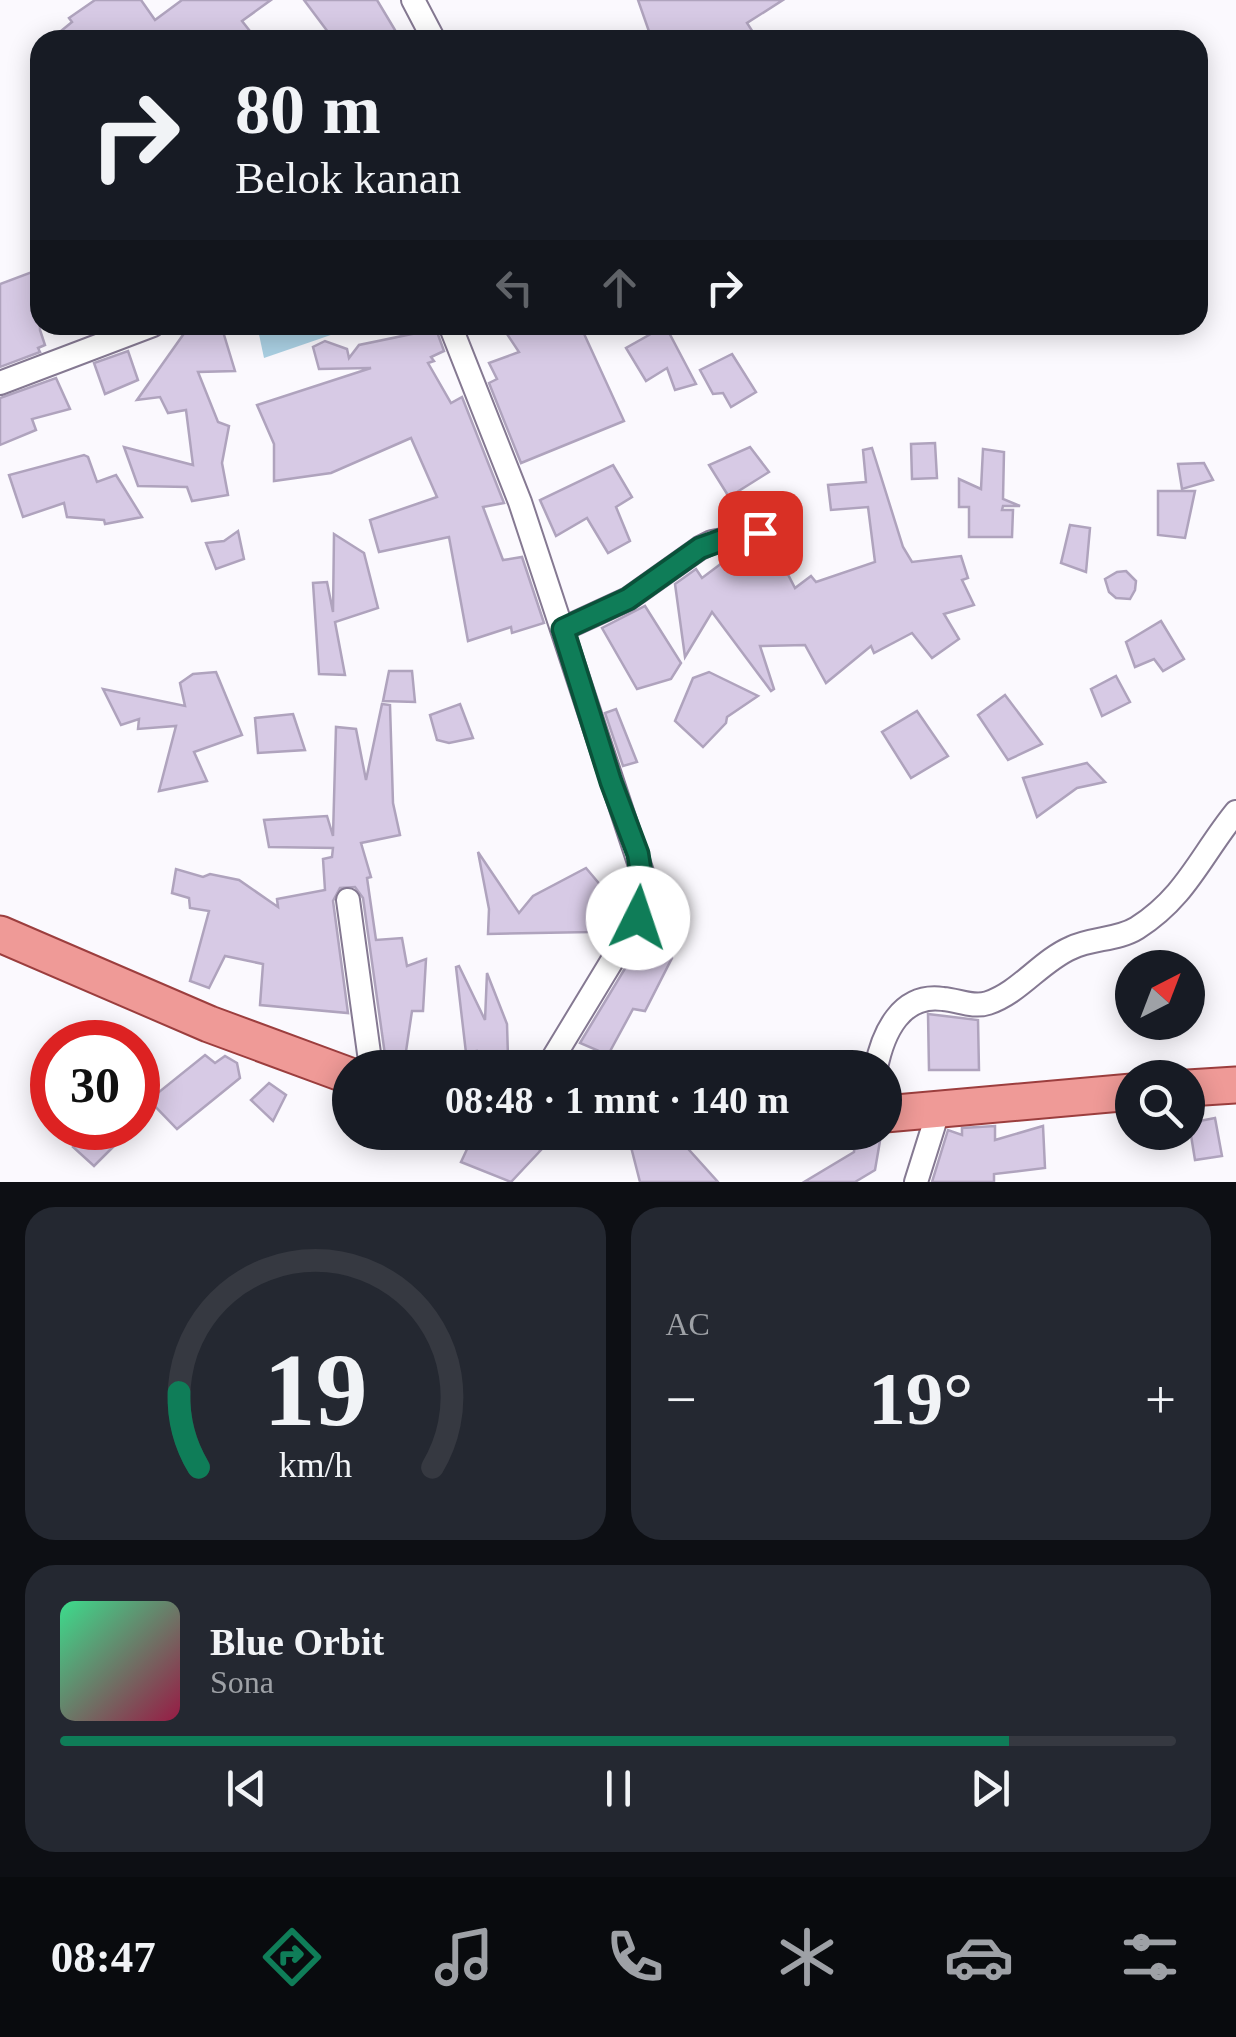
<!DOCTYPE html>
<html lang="id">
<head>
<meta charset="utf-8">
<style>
	body { margin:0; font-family:Georgia,serif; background:#242831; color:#f1f3f6; height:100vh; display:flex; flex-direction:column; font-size:38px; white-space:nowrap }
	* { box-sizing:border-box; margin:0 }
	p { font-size:32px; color:#9ea1a6 }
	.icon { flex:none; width:55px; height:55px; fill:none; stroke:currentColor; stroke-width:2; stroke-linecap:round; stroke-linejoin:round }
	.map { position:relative; height:1182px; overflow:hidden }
	.sheet { display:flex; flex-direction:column; gap:25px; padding:25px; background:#0d0f14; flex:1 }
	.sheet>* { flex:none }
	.guide { position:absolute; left:30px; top:30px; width:1178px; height:305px; border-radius:30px; box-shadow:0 5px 25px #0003; background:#171b24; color:#f1f3f6; overflow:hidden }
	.needle { width:65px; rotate:42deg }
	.buttons { position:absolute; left:1115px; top:950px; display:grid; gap:20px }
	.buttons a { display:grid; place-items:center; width:90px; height:90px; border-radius:50%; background:#171b24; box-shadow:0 5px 25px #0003; font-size:50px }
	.speed { position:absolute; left:30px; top:1020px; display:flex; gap:20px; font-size:50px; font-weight:700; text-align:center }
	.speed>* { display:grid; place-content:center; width:130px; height:130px; border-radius:50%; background:#171b24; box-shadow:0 5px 25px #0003; line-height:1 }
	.speed .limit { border:15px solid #d22; background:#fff; color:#111 }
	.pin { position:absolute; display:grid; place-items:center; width:85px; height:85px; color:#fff; margin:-42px; border-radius:20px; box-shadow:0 5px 15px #0006 }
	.me { position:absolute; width:110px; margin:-55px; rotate:4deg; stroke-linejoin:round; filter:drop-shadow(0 0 8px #0008) }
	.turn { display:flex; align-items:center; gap:35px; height:210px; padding:0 40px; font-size:45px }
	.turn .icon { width:130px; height:130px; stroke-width:2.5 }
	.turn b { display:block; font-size:70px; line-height:85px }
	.lanes { display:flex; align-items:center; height:95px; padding:0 40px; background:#0003; justify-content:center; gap:50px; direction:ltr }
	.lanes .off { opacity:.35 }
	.big { font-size:75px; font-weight:700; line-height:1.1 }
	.sheet .card { flex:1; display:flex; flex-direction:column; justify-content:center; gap:15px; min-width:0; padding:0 35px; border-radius:30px; background:#242831 }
	.sheet .dial { align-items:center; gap:0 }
	.dial svg { height:260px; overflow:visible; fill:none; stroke:#363941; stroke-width:7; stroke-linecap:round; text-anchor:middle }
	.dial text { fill:#f1f3f6; stroke:none }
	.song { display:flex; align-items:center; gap:30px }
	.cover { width:120px; height:120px; border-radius:15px; background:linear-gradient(135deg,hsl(150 70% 55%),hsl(340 70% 35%)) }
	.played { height:10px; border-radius:5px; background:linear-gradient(90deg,#0f7d58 85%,#363941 85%) }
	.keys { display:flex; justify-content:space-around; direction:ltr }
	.heat { display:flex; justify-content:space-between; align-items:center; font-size:55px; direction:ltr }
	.sheet .tiles { flex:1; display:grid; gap:25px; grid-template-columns:1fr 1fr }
	.card:last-child { grid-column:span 2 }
	.trip { position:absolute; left:332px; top:1050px; width:570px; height:100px; border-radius:50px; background:#171b24; box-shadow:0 5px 25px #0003; font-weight:700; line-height:100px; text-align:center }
	.menu { display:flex; height:160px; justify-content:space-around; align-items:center; background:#090b0e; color:#9ea1a6 }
	.menu .icon { width:70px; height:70px }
	.menu .active { color:#0f7d58 }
	.menu b { font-size:45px; color:#f1f3f6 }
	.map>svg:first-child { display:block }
	.water { fill:#aad0e3 }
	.building { fill:#d7cae5; stroke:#afa3bd; stroke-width:2.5 }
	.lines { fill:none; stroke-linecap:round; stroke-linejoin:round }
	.minor-casing { stroke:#857992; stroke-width:26 }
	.primary-casing { stroke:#9c3e3e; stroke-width:39 }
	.minor { stroke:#fff; stroke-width:22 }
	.primary { stroke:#ef9a97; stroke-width:35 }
	.route-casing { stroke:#0a5139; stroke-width:25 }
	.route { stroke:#0f7d58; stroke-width:18 }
</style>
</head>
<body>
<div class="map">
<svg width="1236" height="1182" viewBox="0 0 1236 1182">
	<rect width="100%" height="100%" fill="#fbf9fe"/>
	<!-- water -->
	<path class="water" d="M257,325H353L354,327L264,358Z"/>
	<!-- building -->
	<g class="building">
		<path d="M95,0H141L155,20L182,0H271L242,21L257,40H50L72,22L69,18Z"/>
		<path d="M304,0H377L401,40H334Z"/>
		<path d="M638,0H783L747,23L758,40H652Z"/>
		<path d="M40,269V330L45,345L38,348L40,352L0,367V284Z"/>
		<path d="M190,325H221L235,371L198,372L218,422L229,426L222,463L228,495L192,501L187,487L138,486L124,447L193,465L186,410L168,413L160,397L137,400Z"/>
		<path d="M501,325H580L624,421L521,463L489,383L497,379L489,363L519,352Z"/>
		<path d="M665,326L666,327L696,384L675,390L667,368L646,381L626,348Z"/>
		<path d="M436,329L444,351L431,357L434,361L428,363L451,403L462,397L504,503L483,507L503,560L522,557L544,623L512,633L511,627L468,641L449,537L379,552L370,520L437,497L411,438L331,473L274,481V444L257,405L371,368L319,369L313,347L325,341L347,349L349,358L359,345Z"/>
		<path d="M128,351L138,380L105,394L94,363Z"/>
		<path d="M732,354L756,392L731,407L723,393L713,394L700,370Z"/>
		<path d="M56,378L70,409L32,419L36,430L0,445V398Z"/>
		<path d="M935,443L937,478L912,479L911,444Z"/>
		<path d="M750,447L769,472L729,497L709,465Z"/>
		<path d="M872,448L903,547L912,562L961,556L968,578L962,580L974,605L944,614L959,639L932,658L912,633L874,653L871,646L826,683L805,645L760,646L774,689L771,691L712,612L685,657L675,584L696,569L702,578L734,554L746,570L779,557L795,588L811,576L816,582L875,562L868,507L831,510L828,485L866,482L863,450Z"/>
		<path d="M983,449L1004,452L1003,499L1020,506H1003L1002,510H1013L1012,537H969V507H959V479L981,489Z"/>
		<path d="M84,455L88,457L97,482L116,475L142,517L105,524L104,520L67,517L64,503L23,517L9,475Z"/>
		<path d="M1204,463L1213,480L1182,489L1178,464Z"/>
		<path d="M613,465L632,497L616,507L630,541L608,553L587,518L556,536L540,500Z"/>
		<path d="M1158,491H1195L1185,538L1158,535Z"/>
		<path d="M1070,525L1090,528L1086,572L1061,563Z"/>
		<path d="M238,531L244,559L216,569L206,543L224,541Z"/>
		<path d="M334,534L364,553L378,608L335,622L345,675L319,674L313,583L327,582L333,612Z"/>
		<path d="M1126,571L1136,581L1135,590L1130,599L1116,598L1109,592L1105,579L1117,572Z"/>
		<path d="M645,606L681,663L671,679L637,689L602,628Z"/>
		<path d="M1161,621L1184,659L1163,671L1154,659L1135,667L1126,642Z"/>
		<path d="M389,671H412L415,702L383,701Z"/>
		<path d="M216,672L242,735L194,752L207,781L159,791L176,726L138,729L139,719L121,725L103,689L185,706L180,683L193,674Z"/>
		<path d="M709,672L758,696L727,717L726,723L703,747L675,721L693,678Z"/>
		<path d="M1116,676L1130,702L1102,716L1091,689Z"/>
		<path d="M1005,695L1042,744L1008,760L978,715Z"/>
		<path d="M382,704L390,705L393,803L400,835L361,843L371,877L367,878L376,940L402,938L407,966L426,959L423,1011H412L405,1058L385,1055L363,898L355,887L340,888L333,901L348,1013L260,1005L263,964L225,956L209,988L190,981L209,911L190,908L189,898L172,893L176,869L203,877L210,874L239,880L278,907L277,899L325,890L323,859L332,857L333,848L269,847L264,820L327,816L333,836L336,727L356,729L366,780Z"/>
		<path d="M460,704L473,738L449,743L437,740L430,715Z"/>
		<path d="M616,709L637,762L623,766L605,713Z"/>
		<path d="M917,711L948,756L911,778L882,732Z"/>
		<path d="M293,714L305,750L258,753L255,718Z"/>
		<path d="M1087,763L1105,782L1077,788L1037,817L1023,778Z"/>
		<path d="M478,852L519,913L533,896L586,868L613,900L591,932L488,934L489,909Z"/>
		<path d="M641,942L670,947L672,958L645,1011L633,1009L608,1055L580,1043Z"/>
		<path d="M459,966L485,1020L487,973L507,1024L508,1057L483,1061L477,1051L466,1053L456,967Z"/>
		<path d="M928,1014L978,1020L979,1070H929Z"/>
		<path d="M205,1055L215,1063L225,1056L237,1063L240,1078L177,1129L149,1100Z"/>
		<path d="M269,1083L286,1095L273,1121L251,1100Z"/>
		<path d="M1215,1118L1222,1156L1195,1160L1189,1123Z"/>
		<path d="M995,1126V1140L1043,1126L1045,1168L994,1174V1182H932L948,1130L962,1135V1128Z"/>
		<path d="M90,1128H100L118,1142L94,1166L73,1147Z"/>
		<path d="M475,1132H500L541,1150L511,1182L461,1162Z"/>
		<path d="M856,1132L881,1135L875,1170L855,1182H804L854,1152Z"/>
		<path d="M629,1139L681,1141L718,1182H640Z"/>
	</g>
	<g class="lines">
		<!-- minor casing -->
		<g class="minor-casing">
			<g id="minor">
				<path d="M413,0L434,40"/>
				<path d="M450,325L520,502L643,875L644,893L638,918L547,1068"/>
				<path d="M0,383L153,325"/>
				<path d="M563,629L628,599L700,548L712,542L760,533"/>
				<path d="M348,900L371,1068"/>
				<path d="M876,1068C883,1033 901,993 943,999C958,1000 973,1008 988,1003C1019,993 1041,961 1071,948C1091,938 1118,940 1137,928C1186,897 1201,855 1236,812"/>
				<path d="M916,1182L938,1112"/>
			</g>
		</g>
		<!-- primary casing -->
		<g class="primary-casing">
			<g id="primary">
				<path d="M0,934L209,1024L350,1076"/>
				<path d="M1188,1088L1236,1085"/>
				<path d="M885,1114L1132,1092"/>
			</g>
		</g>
		<!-- minor -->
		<use href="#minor" class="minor"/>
		<!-- primary -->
		<use href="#primary" class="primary"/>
	</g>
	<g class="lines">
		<!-- route casing -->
		<g class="route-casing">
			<path id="route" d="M638,918L644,893L638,854L611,782L563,629L628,599L700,548L725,539L760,533"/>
		</g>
		<!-- route -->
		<use href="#route" class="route"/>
	</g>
</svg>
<div class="buttons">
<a><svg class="needle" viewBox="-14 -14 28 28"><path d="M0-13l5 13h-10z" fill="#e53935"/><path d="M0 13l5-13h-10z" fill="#9ea1a6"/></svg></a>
<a><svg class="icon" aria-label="search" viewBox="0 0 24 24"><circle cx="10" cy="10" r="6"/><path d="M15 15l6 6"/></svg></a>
</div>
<div class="speed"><div class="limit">30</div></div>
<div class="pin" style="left:760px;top:533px;background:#d93025"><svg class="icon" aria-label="arrive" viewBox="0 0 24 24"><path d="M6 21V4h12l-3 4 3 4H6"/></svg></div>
<svg class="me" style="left:638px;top:918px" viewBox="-20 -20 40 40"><circle r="19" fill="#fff"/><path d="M0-13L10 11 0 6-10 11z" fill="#0f7d58"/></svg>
<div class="trip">08:48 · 1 mnt · 140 m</div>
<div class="guide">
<div class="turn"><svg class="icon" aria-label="right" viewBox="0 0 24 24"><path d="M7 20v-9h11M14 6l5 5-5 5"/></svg><div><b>80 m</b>Belok kanan</div></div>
<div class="lanes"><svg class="icon off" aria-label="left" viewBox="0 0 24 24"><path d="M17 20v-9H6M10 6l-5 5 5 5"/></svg><svg class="icon off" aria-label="ahead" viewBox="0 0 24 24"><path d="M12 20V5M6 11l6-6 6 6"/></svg><svg class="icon" aria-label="right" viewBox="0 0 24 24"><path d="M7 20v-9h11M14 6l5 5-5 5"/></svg></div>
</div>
</div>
<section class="sheet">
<div class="tiles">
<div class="card dial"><svg viewBox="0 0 100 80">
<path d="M14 69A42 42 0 1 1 86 69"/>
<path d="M14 69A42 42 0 0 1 8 46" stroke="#0f7d58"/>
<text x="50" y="56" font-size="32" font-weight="700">19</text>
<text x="50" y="72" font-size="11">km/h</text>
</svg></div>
<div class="card"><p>AC</p>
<div class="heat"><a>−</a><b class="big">19°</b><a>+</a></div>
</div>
<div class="card">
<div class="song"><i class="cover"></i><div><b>Blue Orbit</b><p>Sona</p></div></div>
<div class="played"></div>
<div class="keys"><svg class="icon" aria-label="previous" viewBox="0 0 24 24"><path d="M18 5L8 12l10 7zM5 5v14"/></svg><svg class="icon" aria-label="pause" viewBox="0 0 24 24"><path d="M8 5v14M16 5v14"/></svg><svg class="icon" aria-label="next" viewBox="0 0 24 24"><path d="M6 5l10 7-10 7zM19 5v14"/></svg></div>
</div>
</div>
</section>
<nav class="menu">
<b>08:47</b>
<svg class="icon active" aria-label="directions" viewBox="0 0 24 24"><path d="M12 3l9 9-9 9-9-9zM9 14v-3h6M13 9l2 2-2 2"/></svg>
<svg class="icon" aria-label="music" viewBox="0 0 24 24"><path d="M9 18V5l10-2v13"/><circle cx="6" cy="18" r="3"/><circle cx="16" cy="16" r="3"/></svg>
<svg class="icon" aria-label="phone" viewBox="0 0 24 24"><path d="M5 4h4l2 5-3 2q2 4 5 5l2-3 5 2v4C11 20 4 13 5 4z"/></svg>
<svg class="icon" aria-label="climate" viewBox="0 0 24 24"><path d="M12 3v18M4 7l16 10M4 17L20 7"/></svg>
<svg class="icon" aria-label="car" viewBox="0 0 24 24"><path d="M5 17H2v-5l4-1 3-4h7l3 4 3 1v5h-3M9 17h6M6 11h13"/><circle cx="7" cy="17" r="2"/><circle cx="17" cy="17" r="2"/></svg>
<svg class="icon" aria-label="filters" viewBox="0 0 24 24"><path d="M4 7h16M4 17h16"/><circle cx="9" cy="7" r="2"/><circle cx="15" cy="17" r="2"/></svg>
</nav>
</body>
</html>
